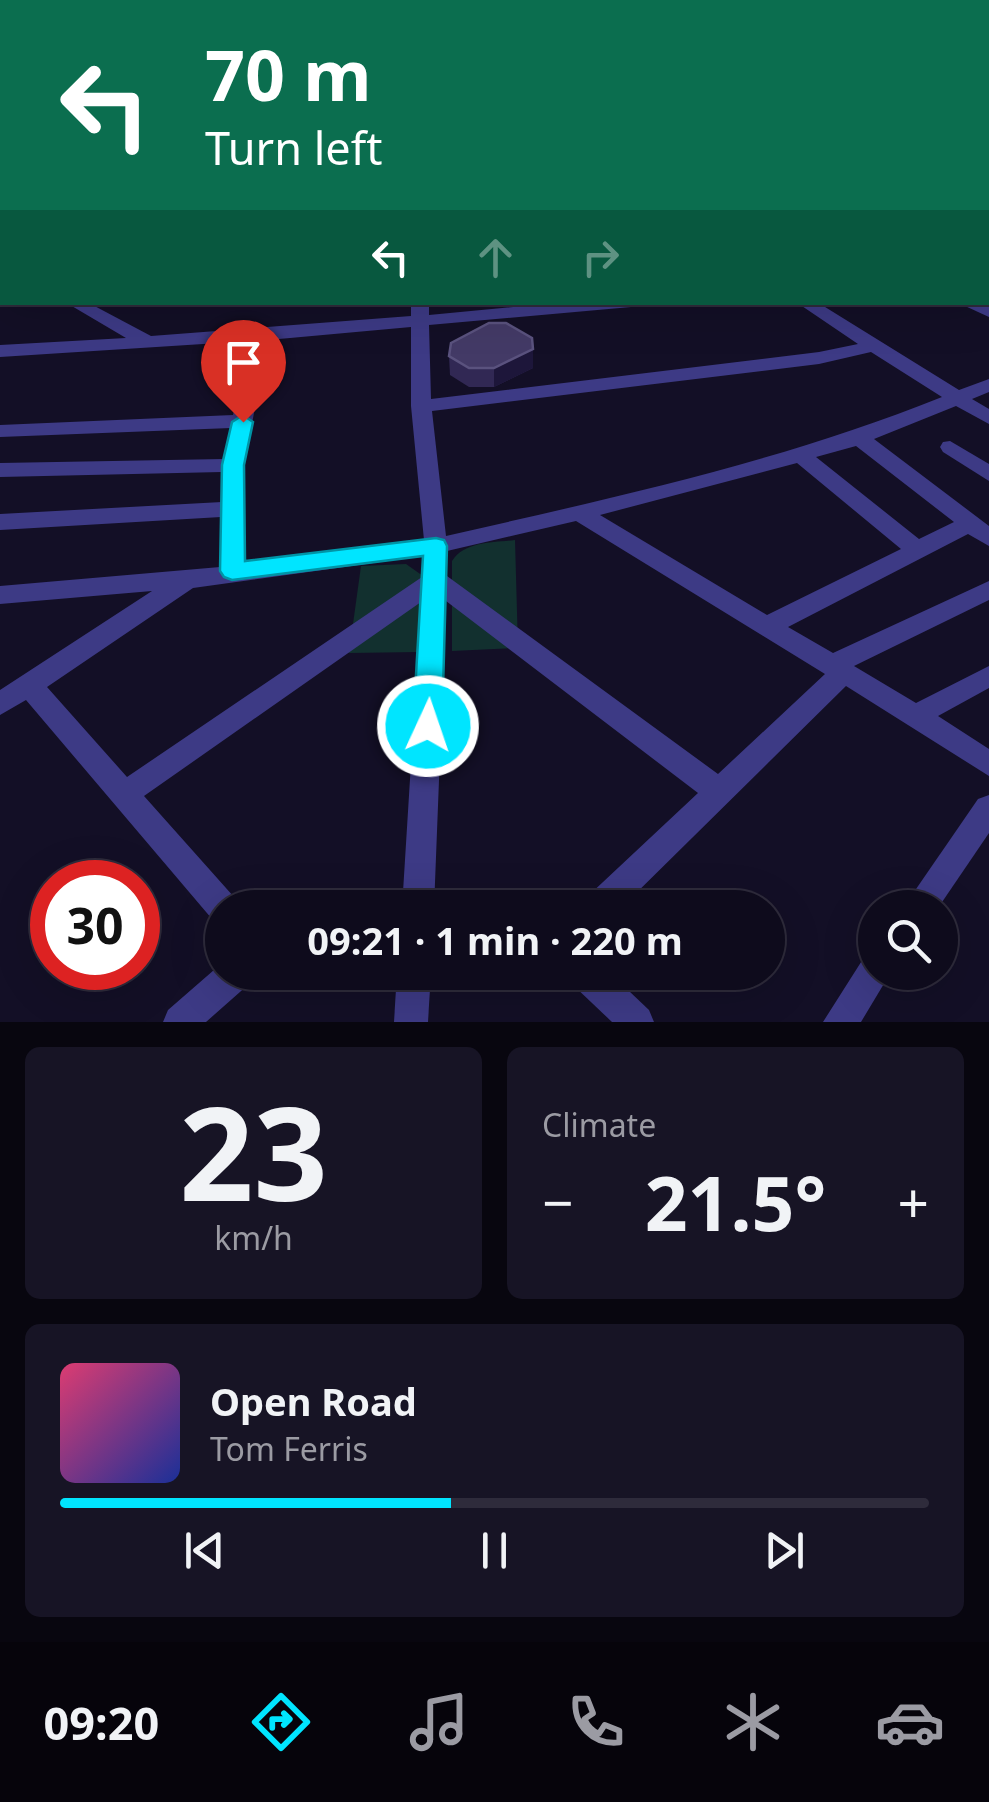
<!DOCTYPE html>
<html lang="en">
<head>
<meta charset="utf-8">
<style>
	body { margin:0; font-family:"Noto Sans",sans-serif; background:#171425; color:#f1f3f6; height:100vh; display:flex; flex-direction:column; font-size:38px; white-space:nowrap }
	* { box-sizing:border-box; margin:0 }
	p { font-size:32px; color:#9b9ba3 }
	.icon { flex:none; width:55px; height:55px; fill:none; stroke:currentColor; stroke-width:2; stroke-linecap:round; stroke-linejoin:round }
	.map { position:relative; height:1022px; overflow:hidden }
	.side { display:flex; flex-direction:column; gap:25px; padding:25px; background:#08060f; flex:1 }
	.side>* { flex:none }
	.banner { position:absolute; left:0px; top:0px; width:990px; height:305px; box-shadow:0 10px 40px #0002,0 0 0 2px #2e2b3b; background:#0b6e4f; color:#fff; overflow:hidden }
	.fabs { position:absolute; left:858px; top:890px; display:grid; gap:20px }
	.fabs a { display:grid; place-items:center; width:100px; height:100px; border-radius:50%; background:#0e0b1c; box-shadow:0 10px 40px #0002,0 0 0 2px #2e2b3b; font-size:50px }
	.speed { position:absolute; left:30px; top:860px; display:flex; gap:20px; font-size:50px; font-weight:700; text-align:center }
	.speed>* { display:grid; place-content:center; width:130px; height:130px; border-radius:50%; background:#0e0b1c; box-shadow:0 10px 40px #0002,0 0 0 2px #2e2b3b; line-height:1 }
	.speed .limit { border:15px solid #d22; background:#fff; color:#111 }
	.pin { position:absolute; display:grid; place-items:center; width:85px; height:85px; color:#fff; margin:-102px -42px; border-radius:50% 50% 50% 0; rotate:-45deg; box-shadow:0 0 10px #0007 }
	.pin .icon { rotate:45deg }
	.me { position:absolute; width:110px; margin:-55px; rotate:3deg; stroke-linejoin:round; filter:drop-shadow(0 0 8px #0008) }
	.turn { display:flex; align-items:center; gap:35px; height:210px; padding:0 40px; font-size:45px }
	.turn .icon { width:130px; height:130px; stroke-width:2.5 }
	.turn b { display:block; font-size:70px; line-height:85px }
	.lanes { display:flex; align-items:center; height:95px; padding:0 40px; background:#0003; justify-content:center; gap:50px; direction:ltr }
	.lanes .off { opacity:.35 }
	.big { font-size:75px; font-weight:700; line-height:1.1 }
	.side .tile { flex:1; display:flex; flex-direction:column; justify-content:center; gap:15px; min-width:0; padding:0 35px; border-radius:15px; background:#171425 }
	.side .dial { align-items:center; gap:0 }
	.dial b { font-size:130px; line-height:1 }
	.song { display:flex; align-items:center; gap:30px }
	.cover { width:120px; height:120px; border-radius:15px; background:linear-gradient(135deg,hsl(340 70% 55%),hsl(230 70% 35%)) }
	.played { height:10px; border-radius:5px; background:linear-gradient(90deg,#00e5ff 45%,#2e2b3b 45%) }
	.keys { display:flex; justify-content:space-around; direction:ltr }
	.heat { display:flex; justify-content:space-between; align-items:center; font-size:55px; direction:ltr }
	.side .tiles { flex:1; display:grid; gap:25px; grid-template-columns:1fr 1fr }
	.tile:last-child { grid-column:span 2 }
	.trip { position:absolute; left:205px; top:890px; width:580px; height:100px; border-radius:50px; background:#0e0b1c; box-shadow:0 10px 40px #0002,0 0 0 2px #2e2b3b; font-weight:700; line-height:100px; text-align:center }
	.dock { display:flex; height:160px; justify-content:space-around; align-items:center; background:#06040b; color:#9b9ba3 }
	.dock .icon { width:70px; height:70px }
	.dock .current { color:#00e5ff }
	.dock b { font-size:45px; color:#f1f3f6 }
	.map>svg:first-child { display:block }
	.green { fill:#12302f }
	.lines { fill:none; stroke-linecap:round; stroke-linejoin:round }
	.minor { fill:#3d3a85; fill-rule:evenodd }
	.wall { fill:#312854 }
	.shaded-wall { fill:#1d163a }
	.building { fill:#433a66; stroke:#5a527e; stroke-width:2.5 }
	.route { fill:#00e5ff; stroke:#0095a6; stroke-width:2.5 }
</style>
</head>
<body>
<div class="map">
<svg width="989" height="1022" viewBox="0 0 989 1022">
	<rect width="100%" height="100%" fill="#130f26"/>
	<!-- green -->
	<g class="green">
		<path d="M515,540L518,648L452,651V561C465,541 493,543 515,540Z"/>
		<path d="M406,564L423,576L419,652L349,653L361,566Z"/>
	</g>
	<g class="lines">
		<!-- minor -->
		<g class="minor">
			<path d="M0,0H10L11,1L0,4Z"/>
			<rect x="159" y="0" width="10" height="2"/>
			<rect x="351" y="0" width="10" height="2"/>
			<path d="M430,0H440L441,2H431Z"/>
			<path d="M512,0H522L523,2H513Z"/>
			<path d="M596,0H607L608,2H598Z"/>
			<path d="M677,0H688L689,2H679Z"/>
			<path d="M768,0H781L782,2H770Z"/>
			<path d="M864,0H877L878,2H866Z"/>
			<path d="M915,0H928L929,2H917Z"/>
			<rect x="988" y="56" width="1" height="6"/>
			<path d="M988,75L989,76V84L988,83Z"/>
			<rect x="0" y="79" width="2" height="8"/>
			<rect x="0" y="110" width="2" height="8"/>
			<rect x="988" y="153" width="1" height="9"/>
			<rect x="988" y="189" width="1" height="8"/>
			<path d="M989,233V244H988V234Z"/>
			<path d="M65,302H87L151,336L411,316V302H429V315L566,302H639L631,307L429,325L431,399L819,352L858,344L796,302H817L959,390L989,379V392L972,399L989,409V424L956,406L874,439L989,526V546L968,534L788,627L833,653L989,581V600L854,666L916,703L989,666V688L938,716L989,749V776L846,686L621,908H582L587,897L698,793L446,601L434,908H402L421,602L144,796L234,897L239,908H222V923L212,919L26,700L0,715V690L152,591L0,604V586L220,567L221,517L0,530V514L222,502V472L0,477V463L224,459L231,428L0,437V425L233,415L250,341L0,357V345L126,338ZM411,327V406L424,540L244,564V465L268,340ZM871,352L942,397C780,462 616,497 446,536L432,411L819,364ZM856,446L954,522L919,539L816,457ZM797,463L901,549L767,615L600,515ZM576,521L825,674L718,774L447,576V551ZM424,556L422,577L127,777L47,687L193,588Z"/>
			<path d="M963,302L989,305V317L965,306Z"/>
			<path d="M950,441L989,464V481L943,452L940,447L943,442Z"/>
			<path d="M989,795V833L938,908H903L978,799Z"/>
			<path d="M875,954V972H891L861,1022H823L863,959Z"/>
			<path d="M222,963V972H254L249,984L206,1022H163L168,1010Z"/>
			<path d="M397,972H431L428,1022H394Z"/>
			<path d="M567,972H609L649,1010L654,1022H612L572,984Z"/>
		</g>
	</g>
	<!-- wall -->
	<path class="wall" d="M449,356L533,368L494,387H469L450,375Z"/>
	<!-- shaded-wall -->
	<path class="shaded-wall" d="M533,349V368L494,387V368Z"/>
	<!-- building -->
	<path class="building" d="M489,323H506L532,338L533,349L494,368H469L449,356L451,343Z"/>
	<!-- route -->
	<path class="route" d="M243,415L253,422L244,465L245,561L436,538L444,540L447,546L442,726L437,734L428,737L418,734L413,726L423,556L232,580L224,577L220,571L222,465L232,422Z"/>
</svg>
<div class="fabs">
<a><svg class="icon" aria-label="search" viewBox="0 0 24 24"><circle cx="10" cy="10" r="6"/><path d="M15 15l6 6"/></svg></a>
</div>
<div class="speed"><div class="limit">30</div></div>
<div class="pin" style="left:243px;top:422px;background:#d93025"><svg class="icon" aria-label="arrive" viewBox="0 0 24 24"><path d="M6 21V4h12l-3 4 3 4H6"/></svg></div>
<svg class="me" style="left:428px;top:726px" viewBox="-20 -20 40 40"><circle r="17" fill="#00e5ff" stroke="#fff" stroke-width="3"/><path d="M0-11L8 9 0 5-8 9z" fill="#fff"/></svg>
<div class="trip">09:21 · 1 min · 220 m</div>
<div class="banner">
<div class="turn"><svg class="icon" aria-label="left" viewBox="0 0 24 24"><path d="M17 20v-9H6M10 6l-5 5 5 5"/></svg><div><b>70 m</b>Turn left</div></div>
<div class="lanes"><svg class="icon" aria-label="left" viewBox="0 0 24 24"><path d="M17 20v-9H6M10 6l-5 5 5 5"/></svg><svg class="icon off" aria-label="ahead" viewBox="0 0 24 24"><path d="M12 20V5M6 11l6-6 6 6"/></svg><svg class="icon off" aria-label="right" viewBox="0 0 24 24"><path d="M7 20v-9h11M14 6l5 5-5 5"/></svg></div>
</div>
</div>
<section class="side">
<div class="tiles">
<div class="tile dial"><b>23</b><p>km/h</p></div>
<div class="tile"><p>Climate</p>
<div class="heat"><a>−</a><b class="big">21.5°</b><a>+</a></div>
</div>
<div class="tile">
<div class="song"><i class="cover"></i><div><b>Open Road</b><p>Tom Ferris</p></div></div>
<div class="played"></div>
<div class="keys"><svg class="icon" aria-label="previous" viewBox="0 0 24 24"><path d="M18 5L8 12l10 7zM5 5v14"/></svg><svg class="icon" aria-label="pause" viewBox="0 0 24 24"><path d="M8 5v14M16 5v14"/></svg><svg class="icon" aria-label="next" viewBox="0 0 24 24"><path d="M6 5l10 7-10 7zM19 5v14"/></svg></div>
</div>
</div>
</section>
<nav class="dock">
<b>09:20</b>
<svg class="icon current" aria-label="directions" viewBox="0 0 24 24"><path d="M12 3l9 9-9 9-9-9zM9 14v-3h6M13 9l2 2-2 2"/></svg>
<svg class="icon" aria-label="music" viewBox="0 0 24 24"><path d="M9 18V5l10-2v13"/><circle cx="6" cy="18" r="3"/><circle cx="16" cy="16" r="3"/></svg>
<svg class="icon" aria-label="phone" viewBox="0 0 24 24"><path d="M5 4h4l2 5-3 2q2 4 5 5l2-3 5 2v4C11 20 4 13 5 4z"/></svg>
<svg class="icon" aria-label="climate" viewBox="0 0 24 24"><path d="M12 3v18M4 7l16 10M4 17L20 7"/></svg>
<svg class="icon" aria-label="car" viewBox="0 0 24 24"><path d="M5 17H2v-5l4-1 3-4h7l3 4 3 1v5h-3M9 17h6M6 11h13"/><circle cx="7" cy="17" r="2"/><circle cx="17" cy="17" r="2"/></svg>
</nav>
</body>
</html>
